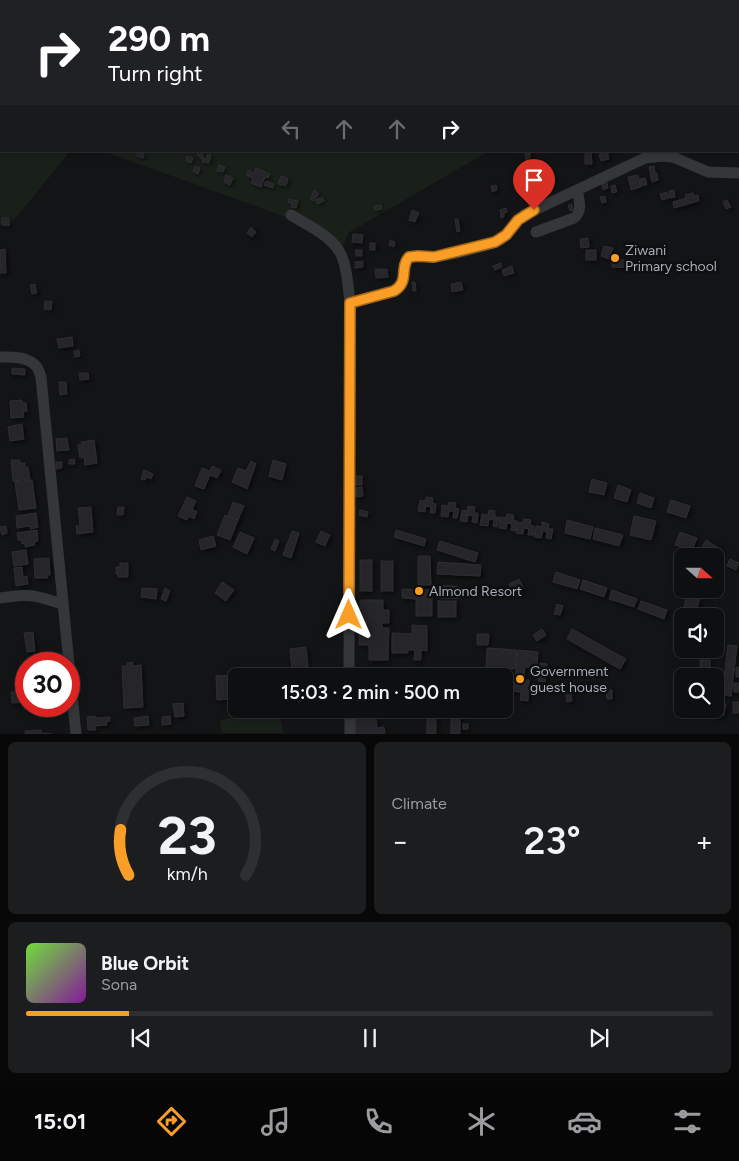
<!DOCTYPE html>
<html lang="en">
<head>
<meta charset="utf-8">
<style>
	body { margin:0; font-family:Figtree,sans-serif; background:#1c1d1e; color:#f1f3f6; height:100vh; display:flex; flex-direction:column; font-size:19px; white-space:nowrap }
	* { box-sizing:border-box; margin:0 }
	p { font-size:16px; color:#9b9c9f }
	.icon { flex:none; width:28px; height:28px; fill:none; stroke:currentColor; stroke-width:2; stroke-linecap:round; stroke-linejoin:round }
	.map { position:relative; height:734px; overflow:hidden }
	.details { display:flex; flex-direction:column; gap:8px; padding:8px; background:#080809; flex:1 }
	.details>* { flex:none }
	.guide { position:absolute; left:0px; top:0px; width:740px; height:152px; box-shadow:0 2px 8px #0003,0 0 0 1px #2e2f30; background:#202124; color:#fff; overflow:hidden }
	.needle { width:32px; rotate:111deg }
	.controls { position:absolute; left:674px; top:548px; display:grid; gap:10px }
	.controls a { display:grid; place-items:center; width:50px; height:50px; border-radius:8px; background:#0e0f10; box-shadow:0 2px 8px #0003,0 0 0 1px #2e2f30; font-size:25px }
	.speed { position:absolute; left:15px; top:652px; display:flex; gap:10px; font-size:25px; font-weight:700; text-align:center }
	.speed>* { display:grid; place-content:center; width:65px; height:65px; border-radius:50%; background:#0e0f10; box-shadow:0 2px 8px #0003,0 0 0 1px #2e2f30; line-height:1 }
	.speed .limit { border:8px solid #d22; background:#fff; color:#111 }
	.pin { position:absolute; display:grid; place-items:center; width:42px; height:42px; color:#fff; margin:-51px -21px; border-radius:50% 50% 50% 0; rotate:-45deg; box-shadow:0 0 5px #0007 }
	.pin .icon { rotate:45deg }
	.me { position:absolute; width:55px; margin:-28px; rotate:0deg; stroke-linejoin:round; filter:drop-shadow(0 0 4px #0008) }
	.turn { display:flex; align-items:center; gap:18px; height:105px; padding:0 25px; font-size:22px }
	.turn .icon { width:65px; height:65px; stroke-width:2.5 }
	.turn b { display:block; font-size:35px; line-height:42px }
	.lanes { display:flex; align-items:center; height:48px; padding:0 25px; background:#0003; justify-content:center; gap:25px; direction:ltr }
	.lanes .off { opacity:.35 }
	.big { font-size:38px; font-weight:600; line-height:1.1 }
	.details .tile { flex:1; display:flex; flex-direction:column; justify-content:center; gap:8px; min-width:0; padding:0 18px; border-radius:8px; background:#1c1d1e }
	.details .dial { align-items:center; gap:0 }
	.dial svg { height:130px; overflow:visible; fill:none; stroke:#2e2f30; stroke-width:7; stroke-linecap:round; text-anchor:middle }
	.dial text { fill:#f1f3f6; stroke:none }
	.song { display:flex; align-items:center; gap:15px }
	.cover { width:60px; height:60px; border-radius:8px; background:linear-gradient(135deg,hsl(100 70% 55%),hsl(290 70% 35%)) }
	.played { height:5px; border-radius:2px; background:linear-gradient(90deg,#fa9e27 15%,#2e2f30 15%) }
	.keys { display:flex; justify-content:space-around; direction:ltr }
	.heat { display:flex; justify-content:space-between; align-items:center; font-size:28px; direction:ltr }
	.details .tiles { flex:1; display:grid; gap:8px; grid-template-columns:1fr 1fr }
	.tile:last-child { grid-column:span 2 }
	.trip { position:absolute; left:228px; top:668px; width:285px; height:50px; border-radius:8px; background:#0e0f10; box-shadow:0 2px 8px #0003,0 0 0 1px #2e2f30; font-weight:600; line-height:50px; text-align:center }
	.tab-bar { display:flex; height:80px; justify-content:space-around; align-items:center; background:#060606; color:#9b9c9f }
	.tab-bar .icon { width:35px; height:35px }
	.tab-bar .on { color:#fa9e27 }
	.tab-bar b { font-size:22px; color:#f1f3f6 }
	.map>svg:first-child { display:block }
	.green { fill:#19201a }
	.water { fill:#29343a }
	.building { fill:#262729; stroke:#2d2e31; filter:url(#shadow) }
	.lines { fill:none; stroke-linecap:round; stroke-linejoin:round }
	.minor { stroke:#34363a; stroke-width:11 }
	.route-casing { stroke:#a26719; stroke-width:12 }
	.route { stroke:#fa9e27; stroke-width:9 }
	.poi-dot { fill:#fa9e27; stroke:#0e0f10; stroke-width:2 }
	.labels { text-anchor:middle; dominant-baseline:central; stroke-width:5; stroke-linejoin:round; paint-order:stroke }
	.poi-label { font-size:14px; fill:#a4acb6; stroke:#0e0f10; text-anchor:start }
</style>
</head>
<body>
<div class="map">
<svg width="739" height="734" viewBox="0 0 739 734">
	<defs>
		<filter id="shadow"><feDropShadow dx="2" dy="2" stdDeviation="2.5" flood-color="#0009"/></filter>
	</defs>
	<rect width="100%" height="100%" fill="#131415"/>
	<!-- green -->
	<g class="green">
		<path d="M0,0H481L1,1V151H70L8,228L0,224Z"/>
		<path d="M558,0H648L649,1H559Z"/>
		<path d="M103,151H489L348,233L341,252L294,220Z"/>
		<path d="M279,710L283,733H222L220,720Z"/>
	</g>
	<!-- water -->
	<g class="water">
		<path d="M648,0H739V94V1Z"/>
		<path d="M440,585L459,586V599H439Z"/>
	</g>
	<!-- building -->
	<g class="building">
		<path d="M198,151H200L204,157L201,159L196,153Z"/>
		<path d="M585,151H591L592,164H585Z"/>
		<path d="M602,151H607L609,159L601,161L599,154L603,153Z"/>
		<path d="M138,152L144,154L143,158L137,156Z"/>
		<path d="M525,153H530V162H526Z"/>
		<path d="M207,154L211,155L209,163L202,162L203,158L206,159Z"/>
		<path d="M187,156L193,158L191,163L186,161Z"/>
		<path d="M219,165L225,167L223,172L217,171Z"/>
		<path d="M195,166L200,168L198,174L193,171Z"/>
		<path d="M654,166L655,172L650,173L649,167Z"/>
		<path d="M256,168L270,174L268,178L265,177L261,187L251,183L253,178L246,175L248,170L254,173Z"/>
		<path d="M657,173L658,180L652,182L650,174Z"/>
		<path d="M226,175L233,178L230,185L224,182Z"/>
		<path d="M638,175L641,187L631,190L628,177Z"/>
		<path d="M281,176L288,178L286,186L278,184Z"/>
		<path d="M553,176L555,182L551,183L550,177Z"/>
		<path d="M519,178L521,182L516,185L514,181Z"/>
		<path d="M645,178L647,185L642,186L640,179Z"/>
		<path d="M266,181L274,184L273,188L264,185Z"/>
		<path d="M607,183L608,188L603,190L602,184Z"/>
		<path d="M496,185L497,190L492,192L491,186Z"/>
		<path d="M545,185L546,191L543,194L541,186Z"/>
		<path d="M615,185L617,192L612,193L611,186Z"/>
		<path d="M314,190L319,194L313,201L310,199Z"/>
		<path d="M674,190L675,197L670,198L669,191Z"/>
		<path d="M667,192L669,198L662,200L660,194Z"/>
		<path d="M693,193L694,196L698,195L699,201L674,208L673,202L686,198L685,195Z"/>
		<path d="M605,196L606,202L602,203L600,197Z"/>
		<path d="M322,197L324,201L317,204L315,200Z"/>
		<path d="M289,199L298,201L296,208L291,207L292,203H288Z"/>
		<path d="M727,200L731,207L726,209L723,202Z"/>
		<path d="M572,204L573,210L570,211L568,205Z"/>
		<path d="M381,205L382,209L375,210L374,206Z"/>
		<path d="M506,208L507,212L504,213V217L501,218L500,210Z"/>
		<path d="M412,210L419,213L415,222L409,220Z"/>
		<rect x="2" y="218" width="7" height="7"/>
		<path d="M455,219H458L460,231L457,232Z"/>
		<path d="M251,227L256,232L252,237L247,233Z"/>
		<path d="M353,234L363,235L362,243L352,242Z"/>
		<path d="M588,238L589,247L581,248L580,239Z"/>
		<path d="M390,240L395,242L394,247L389,245Z"/>
		<rect x="370" y="243" width="5" height="7"/>
		<path d="M604,246L613,248L609,259L601,256Z"/>
		<path d="M5,249L6,273H0V250Z"/>
		<path d="M355,250H362V256H356Z"/>
		<rect x="586" y="250" width="10" height="10"/>
		<path d="M612,259L633,261L632,268L612,267Z"/>
		<path d="M363,261V267L355,268V262Z"/>
		<path d="M501,263L502,267L495,270L493,266Z"/>
		<path d="M512,266L514,273L504,276L502,270Z"/>
		<path d="M375,269H381V278H376Z"/>
		<path d="M382,269H387L388,277L382,278Z"/>
		<path d="M412,282H415L416,291H413Z"/>
		<path d="M461,282L463,290L452,292L451,284Z"/>
		<path d="M35,284L37,293L32,294L30,285Z"/>
		<path d="M45,301H52L51,310L44,309Z"/>
		<path d="M72,337L73,346L59,348L57,339Z"/>
		<path d="M79,350L80,356L75,357L74,351Z"/>
		<path d="M12,368L25,369V375L12,374Z"/>
		<path d="M79,373H88L89,379L80,380Z"/>
		<path d="M59,382H66L67,394L60,395Z"/>
		<path d="M22,400V403H26L27,411L23,412L24,417L11,418L10,401Z"/>
		<path d="M22,424L24,439L10,441L8,427Z"/>
		<path d="M67,438L69,450L57,451L56,439Z"/>
		<path d="M94,440L97,463L85,465L84,457L80,458L78,445H82L81,442Z"/>
		<path d="M74,459L75,464H69V460Z"/>
		<path d="M11,460H20V463H25V467H28L30,479L13,481Z"/>
		<path d="M273,460L286,464L282,480L269,476Z"/>
		<path d="M251,461L256,464L247,489L232,482L238,468L246,471Z"/>
		<path d="M56,462H62V468L56,469Z"/>
		<path d="M212,466L221,470L217,478L210,475L204,489L195,486L202,468L210,471Z"/>
		<path d="M144,470L153,474L151,479L147,477L145,480L141,479Z"/>
		<rect x="354" y="476" width="8" height="9"/>
		<path d="M592,479L607,483L604,495L589,492Z"/>
		<path d="M32,480L36,508L19,510L15,482Z"/>
		<path d="M618,485L631,490L627,502L614,498Z"/>
		<path d="M362,487L363,496L356,497L355,488Z"/>
		<path d="M640,493L654,498L651,508L637,503Z"/>
		<path d="M187,497L196,501L192,509L197,512L194,519L189,516L187,520L178,516Z"/>
		<path d="M426,497L433,498L432,503L436,504L435,513H430L431,507L426,506L425,512L418,511L420,500L425,501Z"/>
		<path d="M671,500L690,506L686,518L667,512Z"/>
		<path d="M233,502L244,506L238,520L228,516Z"/>
		<path d="M449,502L456,503L455,508L459,509L457,518H453L454,511H449L448,517L441,516L442,505L448,506Z"/>
		<path d="M468,506L475,507L474,513H478L477,523L472,522L473,516L468,515L467,522L460,521L462,510L467,511Z"/>
		<path d="M91,507L93,532L77,534L76,526L80,525L78,508Z"/>
		<path d="M118,507H124L123,515H117Z"/>
		<path d="M360,510L368,512L367,517L359,515Z"/>
		<path d="M489,510L495,511V517H499L497,527L493,526L494,520L489,519L488,526L480,525L482,514L488,515Z"/>
		<path d="M36,513L38,527L31,529L30,526L17,528L16,516Z"/>
		<path d="M507,514L514,515L513,520L517,521L515,531L511,530L512,524L507,523L506,529L499,528L500,517L506,518Z"/>
		<path d="M225,515L238,520L230,540L217,535Z"/>
		<path d="M634,516L656,521L651,540L630,535Z"/>
		<path d="M524,519L531,520L530,525L534,526L533,535H528L529,529L524,528L523,534L516,533L518,522L523,523Z"/>
		<path d="M567,520L593,527L590,539L565,533Z"/>
		<path d="M542,522L549,524L548,529H553L551,539L546,538L547,532L543,531L541,538L534,537L536,526L542,527Z"/>
		<path d="M6,526L7,533L2,535L0,527Z"/>
		<path d="M595,528L623,535L619,546L593,539Z"/>
		<path d="M37,530L38,541L34,542L35,545L25,547V543L22,544L21,540H18L17,533Z"/>
		<path d="M396,530L426,539L424,546L394,537Z"/>
		<path d="M292,531L299,533L291,558L283,555Z"/>
		<path d="M321,531L330,535L325,546L316,542Z"/>
		<path d="M240,532L254,538L247,554L233,547Z"/>
		<path d="M680,532L697,538L692,551L675,545Z"/>
		<path d="M213,536L216,546L201,550L199,540Z"/>
		<path d="M275,539L279,541L275,551L271,549Z"/>
		<path d="M706,540L722,550L718,559L715,558V556H711L700,552Z"/>
		<path d="M440,541L478,553L475,562L437,550Z"/>
		<path d="M26,550L28,564L14,566L12,552Z"/>
		<path d="M418,556H430L431,585H418Z"/>
		<path d="M49,558L50,575H47L48,578H35L34,559Z"/>
		<path d="M730,559L739,563L736,570L727,566Z"/>
		<rect x="360" y="560" width="12" height="31"/>
		<rect x="381" y="561" width="12" height="30"/>
		<path d="M438,562L481,565L480,576L437,574Z"/>
		<path d="M120,563H128V577H118V574H116V567H120Z"/>
		<path d="M22,567L23,577L27,576L28,584L16,586L14,568Z"/>
		<path d="M556,572L580,580L577,589L553,582Z"/>
		<path d="M519,579L524,589L514,595L509,584Z"/>
		<path d="M583,580L607,588L604,597L580,589Z"/>
		<path d="M222,582L234,590L226,601L215,593Z"/>
		<path d="M142,588L157,589L156,599L141,597Z"/>
		<path d="M165,588L170,591L166,601L161,599Z"/>
		<path d="M402,589L432,590V616H416V599L402,598Z"/>
		<path d="M612,590L637,599L634,607L609,599Z"/>
		<path d="M687,595L700,599L695,614L683,610Z"/>
		<path d="M360,600H383V610H389V623H382V628H389L388,660H369V645H359Z"/>
		<rect x="438" y="601" width="18" height="16"/>
		<path d="M641,601L667,610L664,619L638,609Z"/>
		<path d="M557,604L563,606L560,615L554,614Z"/>
		<path d="M412,625L427,626V651L421,650V660H414L415,650H408V653H392V633L412,634Z"/>
		<path d="M542,629L546,635L537,641L533,635Z"/>
		<path d="M572,629L626,659L620,669L567,639Z"/>
		<path d="M33,632L35,651L27,652L24,633Z"/>
		<path d="M477,634H489L488,645H477Z"/>
		<path d="M728,645L737,646L731,696L722,695Z"/>
		<path d="M306,647L308,666L292,672L290,649Z"/>
		<path d="M487,648L517,650L515,669L486,667Z"/>
		<path d="M518,650L538,652L537,668L525,667L524,680H529L528,701L520,700L521,692L506,691L507,680H515Z"/>
		<rect x="42" y="656" width="7" height="5"/>
		<path d="M700,660H710L711,676H700Z"/>
		<path d="M133,662V666L141,665L143,707L124,708L122,666H127V663Z"/>
		<path d="M540,663L547,664L545,682L538,681Z"/>
		<path d="M739,667V677H736V668Z"/>
		<path d="M270,671V676H252V673Z"/>
		<path d="M325,671L326,676H315V672Z"/>
		<path d="M450,672H458V676H449Z"/>
		<rect x="438" y="673" width="9" height="3"/>
		<path d="M234,675L235,699L217,700L216,676Z"/>
		<rect x="734" y="683" width="5" height="9"/>
		<path d="M606,690H612V699H607Z"/>
		<path d="M11,692H26V702L12,703Z"/>
		<path d="M571,694L572,701L567,702L566,695Z"/>
		<path d="M716,702L726,704L724,715H722L721,717L715,716V713H713Z"/>
		<rect x="733" y="702" width="6" height="11"/>
		<path d="M183,703L184,716L175,717L173,704Z"/>
		<rect x="427" y="709" width="9" height="25"/>
		<rect x="451" y="709" width="9" height="25"/>
		<path d="M95,716V718L110,717V721L106,722L107,725L95,726L96,730H88L87,717Z"/>
		<path d="M148,716L149,725L135,726L134,718Z"/>
		<path d="M170,716L171,724L162,725V717Z"/>
		<path d="M376,718L377,728L384,727L385,734H354V719Z"/>
		<rect x="463" y="724" width="5" height="5"/>
		<path d="M41,730V733L52,734H25V731Z"/>
	</g>
	<g class="lines">
		<!-- minor -->
		<g class="minor">
			<path d="M291,215C307,225 335,237 342,257C348,271 348,288 350,303L349,676"/>
			<path d="M536,232L574,218C583,211 579,200 577,190"/>
			<path d="M350,303L394,291C410,281 399,268 409,257C417,255 424,257 432,257C445,256 489,246 500,240C510,234 515,222 524,215L645,158L662,156L673,157L708,172L739,173"/>
			<path d="M0,357C11,357 27,356 36,366C38,368 40,374 41,377L69,664"/>
			<path d="M0,598C28,593 35,595 62,604"/>
			<path d="M69,665L76,734"/>
			<path d="M350,709V734"/>
		</g>
	</g>
	<g class="lines">
		<!-- route casing -->
		<g class="route-casing">
			<path id="route" d="M349,615L350,303L394,291C410,281 399,268 409,257L418,256L434,257L495,242L506,235L518,220L534,210"/>
		</g>
		<!-- route -->
		<use href="#route" class="route"/>
	</g>
	<!-- markers -->
	<g class="poi-dot">
		<circle cx="615" cy="258" r="5"/>
		<circle cx="419" cy="591" r="5"/>
		<circle cx="520" cy="679" r="5"/>
	</g>
	<g class="labels">
		<!-- poi labels -->
		<g class="poi-label">
			<text x="625" y="250">Ziwani<tspan x="625" dy="16">Primary school</tspan></text>
			<text x="429" y="591">Almond Resort</text>
			<text x="530" y="671">Government<tspan x="530" dy="16">guest house</tspan></text>
		</g>
	</g>
</svg>
<div class="controls">
<a><svg class="needle" viewBox="-14 -14 28 28"><path d="M0-13l5 13h-10z" fill="#e53935"/><path d="M0 13l5-13h-10z" fill="#9b9c9f"/></svg></a>
<a><svg class="icon" aria-label="sound" viewBox="0 0 24 24"><path d="M4 9h4l5-4v14l-5-4H4zM17 9q2 3 0 6"/></svg></a>
<a><svg class="icon" aria-label="search" viewBox="0 0 24 24"><circle cx="10" cy="10" r="6"/><path d="M15 15l6 6"/></svg></a>
</div>
<div class="speed"><div class="limit">30</div></div>
<div class="pin" style="left:534px;top:210px;background:#d93025"><svg class="icon" aria-label="arrive" viewBox="0 0 24 24"><path d="M6 21V4h12l-3 4 3 4H6"/></svg></div>
<svg class="me" style="left:349px;top:615px" viewBox="-20 -20 40 40"><path d="M0-17L14 15 0 8-14 15z" fill="#fa9e27" stroke="#fff" stroke-width="4"/></svg>
<div class="trip">15:03 · 2 min · 500 m</div>
<div class="guide">
<div class="turn"><svg class="icon" aria-label="right" viewBox="0 0 24 24"><path d="M7 20v-9h11M14 6l5 5-5 5"/></svg><div><b>290 m</b>Turn right</div></div>
<div class="lanes"><svg class="icon off" aria-label="left" viewBox="0 0 24 24"><path d="M17 20v-9H6M10 6l-5 5 5 5"/></svg><svg class="icon off" aria-label="ahead" viewBox="0 0 24 24"><path d="M12 20V5M6 11l6-6 6 6"/></svg><svg class="icon off" aria-label="ahead" viewBox="0 0 24 24"><path d="M12 20V5M6 11l6-6 6 6"/></svg><svg class="icon" aria-label="right" viewBox="0 0 24 24"><path d="M7 20v-9h11M14 6l5 5-5 5"/></svg></div>
</div>
</div>
<section class="details">
<div class="tiles">
<div class="tile dial"><svg viewBox="0 0 100 80">
<path d="M14 69A42 42 0 1 1 86 69"/>
<path d="M14 69A42 42 0 0 1 9 41" stroke="#fa9e27"/>
<text x="50" y="56" font-size="32" font-weight="700">23</text>
<text x="50" y="72" font-size="11">km/h</text>
</svg></div>
<div class="tile"><p>Climate</p>
<div class="heat"><a>−</a><b class="big">23°</b><a>+</a></div>
</div>
<div class="tile">
<div class="song"><i class="cover"></i><div><b>Blue Orbit</b><p>Sona</p></div></div>
<div class="played"></div>
<div class="keys"><svg class="icon" aria-label="previous" viewBox="0 0 24 24"><path d="M18 5L8 12l10 7zM5 5v14"/></svg><svg class="icon" aria-label="pause" viewBox="0 0 24 24"><path d="M8 5v14M16 5v14"/></svg><svg class="icon" aria-label="next" viewBox="0 0 24 24"><path d="M6 5l10 7-10 7zM19 5v14"/></svg></div>
</div>
</div>
</section>
<nav class="tab-bar">
<b>15:01</b>
<svg class="icon on" aria-label="directions" viewBox="0 0 24 24"><path d="M12 3l9 9-9 9-9-9zM9 14v-3h6M13 9l2 2-2 2"/></svg>
<svg class="icon" aria-label="music" viewBox="0 0 24 24"><path d="M9 18V5l10-2v13"/><circle cx="6" cy="18" r="3"/><circle cx="16" cy="16" r="3"/></svg>
<svg class="icon" aria-label="phone" viewBox="0 0 24 24"><path d="M5 4h4l2 5-3 2q2 4 5 5l2-3 5 2v4C11 20 4 13 5 4z"/></svg>
<svg class="icon" aria-label="climate" viewBox="0 0 24 24"><path d="M12 3v18M4 7l16 10M4 17L20 7"/></svg>
<svg class="icon" aria-label="car" viewBox="0 0 24 24"><path d="M5 17H2v-5l4-1 3-4h7l3 4 3 1v5h-3M9 17h6M6 11h13"/><circle cx="7" cy="17" r="2"/><circle cx="17" cy="17" r="2"/></svg>
<svg class="icon" aria-label="filters" viewBox="0 0 24 24"><path d="M4 7h16M4 17h16"/><circle cx="9" cy="7" r="2"/><circle cx="15" cy="17" r="2"/></svg>
</nav>
</body>
</html>
